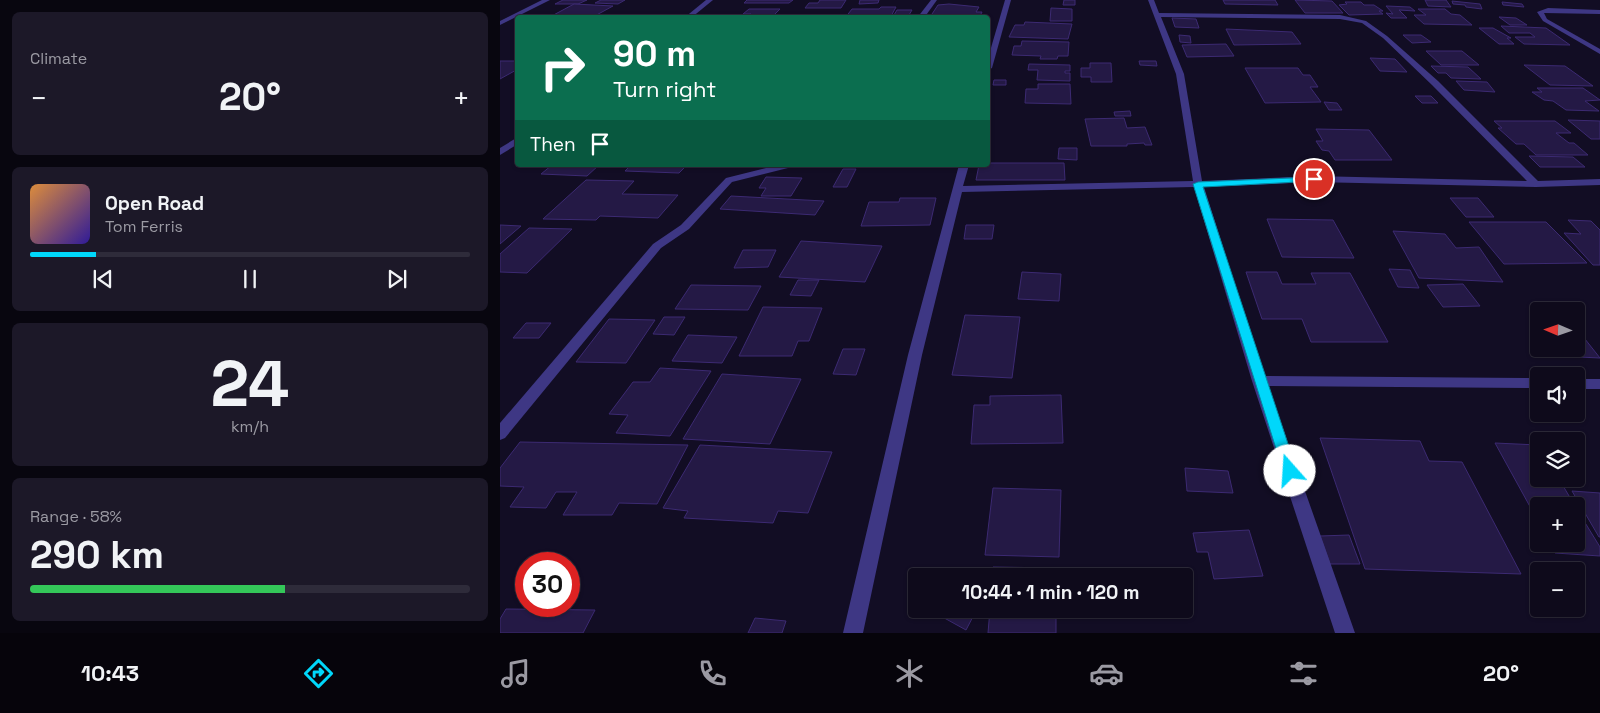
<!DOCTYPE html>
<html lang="en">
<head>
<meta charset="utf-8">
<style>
	body { margin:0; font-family:"Space Grotesk",sans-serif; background:#1c1828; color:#f1f3f6; height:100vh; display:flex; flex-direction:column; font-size:19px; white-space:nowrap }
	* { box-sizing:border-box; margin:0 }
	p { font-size:16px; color:#9b9aa3 }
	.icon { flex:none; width:28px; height:28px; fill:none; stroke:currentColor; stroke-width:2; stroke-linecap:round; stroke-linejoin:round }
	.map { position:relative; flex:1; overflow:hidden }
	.side { display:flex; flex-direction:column; gap:12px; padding:12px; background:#08060f; width:500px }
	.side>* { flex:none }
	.banner { position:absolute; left:15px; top:15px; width:475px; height:152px; border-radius:5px; box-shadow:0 1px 4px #0004,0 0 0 1px #2e2b3a; background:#0b6e4f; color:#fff; overflow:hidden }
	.needle { width:32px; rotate:272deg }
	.fabs { position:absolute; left:1030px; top:302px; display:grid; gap:10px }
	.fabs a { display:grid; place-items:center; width:55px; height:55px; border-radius:5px; background:#0e0a1b; box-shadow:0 1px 4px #0004,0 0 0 1px #2e2b3a; font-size:25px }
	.speed { position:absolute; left:15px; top:552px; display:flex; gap:10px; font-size:25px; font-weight:700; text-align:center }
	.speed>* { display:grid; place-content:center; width:65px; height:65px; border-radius:50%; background:#0e0a1b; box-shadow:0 1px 4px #0004,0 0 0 1px #2e2b3a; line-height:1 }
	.speed .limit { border:8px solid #d22; background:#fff; color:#111 }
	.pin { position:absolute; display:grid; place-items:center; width:42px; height:42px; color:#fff; margin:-21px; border:2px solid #fff; border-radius:50%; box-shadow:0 1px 5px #0007 }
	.me { position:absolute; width:55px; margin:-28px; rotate:341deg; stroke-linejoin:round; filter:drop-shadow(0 0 4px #0008) }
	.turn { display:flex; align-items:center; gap:18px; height:105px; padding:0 15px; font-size:22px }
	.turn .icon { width:65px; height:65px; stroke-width:2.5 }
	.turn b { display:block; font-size:35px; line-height:42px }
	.then { display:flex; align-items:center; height:48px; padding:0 15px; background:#0003; gap:10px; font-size:19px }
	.big { font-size:38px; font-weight:600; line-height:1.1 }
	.side .tile { flex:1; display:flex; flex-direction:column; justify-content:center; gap:8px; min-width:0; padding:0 18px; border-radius:8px; background:#1c1828 }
	.side .dial { align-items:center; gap:0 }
	.dial b { font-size:65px; line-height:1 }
	.song { display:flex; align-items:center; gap:15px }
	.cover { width:60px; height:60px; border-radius:8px; background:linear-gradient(135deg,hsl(30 70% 55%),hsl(250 70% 35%)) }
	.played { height:5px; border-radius:2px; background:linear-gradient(90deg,#00d7fb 15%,#2e2b3a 15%) }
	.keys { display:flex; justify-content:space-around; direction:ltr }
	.heat { display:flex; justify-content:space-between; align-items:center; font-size:28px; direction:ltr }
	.charge { height:8px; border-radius:4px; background:linear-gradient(90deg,#34c759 58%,#2e2b3a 0) }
	.trip { position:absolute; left:408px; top:568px; width:285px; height:50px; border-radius:5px; background:#0e0a1b; box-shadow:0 1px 4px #0004,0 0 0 1px #2e2b3a; font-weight:600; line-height:50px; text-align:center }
	.dock { display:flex; height:80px; justify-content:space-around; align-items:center; background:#06040b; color:#9b9aa3 }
	.dock .icon { width:35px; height:35px }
	.dock .selected { color:#00d7fb }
	.dock b { font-size:22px; color:#f1f3f6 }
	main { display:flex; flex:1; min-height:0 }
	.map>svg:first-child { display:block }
	.building { fill:#241945; stroke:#3c2a72 }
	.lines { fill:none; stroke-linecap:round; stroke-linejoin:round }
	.minor { fill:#3e3784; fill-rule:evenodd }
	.route { fill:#00d7fb; stroke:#008ca3 }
</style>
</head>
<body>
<main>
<section class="side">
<div class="tile"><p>Climate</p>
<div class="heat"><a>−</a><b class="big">20°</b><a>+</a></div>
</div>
<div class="tile">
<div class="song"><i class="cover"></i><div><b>Open Road</b><p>Tom Ferris</p></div></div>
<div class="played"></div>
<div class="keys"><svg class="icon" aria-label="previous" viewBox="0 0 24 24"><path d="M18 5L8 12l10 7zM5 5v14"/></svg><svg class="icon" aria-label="pause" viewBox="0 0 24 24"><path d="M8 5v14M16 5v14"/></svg><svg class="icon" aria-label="next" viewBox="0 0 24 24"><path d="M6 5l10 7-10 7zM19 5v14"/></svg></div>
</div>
<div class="tile dial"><b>24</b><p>km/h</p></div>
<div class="tile"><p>Range · 58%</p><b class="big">290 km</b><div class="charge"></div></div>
</section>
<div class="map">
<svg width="1100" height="633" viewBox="0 0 1100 633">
	<rect width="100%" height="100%" fill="#120d24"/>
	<!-- building -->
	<g class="building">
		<path d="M63,0H87L78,4H55Z"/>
		<path d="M101,0H125L118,4L95,3Z"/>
		<path d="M247,0H293L289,3H244Z"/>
		<path d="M320,0H346L341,8H305L309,3H318Z"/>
		<path d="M360,0H379L378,3L359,4Z"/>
		<path d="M564,0H575V5H563Z"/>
		<path d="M723,0H775L778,5L725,4Z"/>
		<path d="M795,0L832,1L843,13H805Z"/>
		<path d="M925,0H946L951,7L928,6Z"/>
		<path d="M952,1L980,4L982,9L966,7L965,5L953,4Z"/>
		<path d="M845,2H861L864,5H874L883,11H879L883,14L849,15L839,5L847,4Z"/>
		<path d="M1002,2L1022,4L1024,7L1003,5Z"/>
		<path d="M74,4L113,6L91,18H48Z"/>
		<path d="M449,4L479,7L476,12H482L479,18L430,17L438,5Z"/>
		<path d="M886,6L910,7L915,11L899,10L907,18H891L886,13L893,14Z"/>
		<path d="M381,7H396L390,18H345L352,9H379Z"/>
		<path d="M551,8L572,9V21H550Z"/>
		<path d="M249,9H280L271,18H244L251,14H243Z"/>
		<path d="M918,9H945L951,14L960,15L972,25L924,24L914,15H926Z"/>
		<path d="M397,10H412L409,15H394Z"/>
		<path d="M999,17L1016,18L1027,25H1010Z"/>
		<path d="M672,18L696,19L699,28L675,27Z"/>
		<path d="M525,22L572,24L568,39L509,37L515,25H524Z"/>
		<path d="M1001,26L1046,28L1070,45L1024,44L1015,37H1035L1030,33H1009Z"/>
		<path d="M979,28H993L1011,38H1007L1014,44H999Z"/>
		<path d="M726,29L792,32L801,44L734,45Z"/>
		<path d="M679,35L690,36L691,43L680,42Z"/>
		<path d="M903,35H921L931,42L912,43Z"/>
		<path d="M522,41L569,42L568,56H558L557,59H540L541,56L512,55L514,46H521Z"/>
		<path d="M726,44L734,56L687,57L682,45Z"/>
		<path d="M926,51H962L979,65H941Z"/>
		<path d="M870,58L895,59L907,72L880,71Z"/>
		<path d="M0,61H18V69L0,79Z"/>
		<path d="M639,61H656L657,66L640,65Z"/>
		<path d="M590,63H611L612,82H591V77H581V68H590Z"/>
		<path d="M529,64L570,65V71H565V73H570V81L537,80L538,70H528Z"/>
		<path d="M1024,65L1065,66L1093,86L1050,85Z"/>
		<path d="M931,66L968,67L981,79L951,78L946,73H938Z"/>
		<path d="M745,68H798L803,75H810L818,87H810L821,102L765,103Z"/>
		<path d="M494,80H506V85H493Z"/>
		<path d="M956,81L987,82L995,92L964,90Z"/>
		<path d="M538,84H570L571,104L525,103L526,89H538Z"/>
		<path d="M1037,88H1083L1100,100L1085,101L1099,111L1066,110L1053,101L1044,100L1032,92H1042Z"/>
		<path d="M915,96H931L938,103H922Z"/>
		<path d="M824,102L837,103L842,110H829Z"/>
		<path d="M630,111L631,116H615L614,112Z"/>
		<path d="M624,118L627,128L645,127L652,145H645L644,143L627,144V146H591L585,119Z"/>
		<path d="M1068,120L1100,121V139H1091Z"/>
		<path d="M994,121H1055L1071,133H1056L1069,143H1074L1088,155H1036L1024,144H1016L998,128H1002Z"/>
		<path d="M816,129L869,130L892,160H835L829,151L822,150L816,141H823Z"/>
		<path d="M559,148H577V160L558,159Z"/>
		<path d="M1029,156L1073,157L1085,167H1040Z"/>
		<path d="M488,163H564L565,180H476L479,165H488Z"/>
		<path d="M52,165H99L87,176L41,174Z"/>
		<path d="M131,165H187L179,173L125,171Z"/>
		<path d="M343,169H356L347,187H333Z"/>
		<path d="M266,177L302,178L291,196H261L266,188H259Z"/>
		<path d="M86,180L134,181L122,194L178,195L158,218L100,216L96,220L43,219Z"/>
		<path d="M231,196L324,201L315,215L220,209Z"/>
		<path d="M400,198H436L430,225L361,226L369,202H399Z"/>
		<path d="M950,198H978L994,217H966Z"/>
		<path d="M767,219L833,220L854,258L782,257Z"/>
		<path d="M1068,220L1091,221L1100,230V265H1093L1064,233L1081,234Z"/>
		<path d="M969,222H1046L1087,263L1004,264Z"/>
		<path d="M0,225L21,226L0,244Z"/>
		<path d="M466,225H494L492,239H464Z"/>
		<path d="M29,228L72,229L27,273L0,272V254Z"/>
		<path d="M893,231L945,234L956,248L979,247L1003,282L919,278Z"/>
		<path d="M301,241L382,246L365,282L279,277Z"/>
		<path d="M243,250H276L268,267L234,268Z"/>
		<path d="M889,269L910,270L919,288L898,287Z"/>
		<path d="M522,272L561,274L559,301L518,299Z"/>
		<path d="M746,272H777L782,284H816L811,273H850L888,342H811L802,319H762Z"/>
		<path d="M298,280H319L311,296L290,295Z"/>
		<path d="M963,284L980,306L943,307L927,285Z"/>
		<path d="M191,285L261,286L248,310L175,309Z"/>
		<path d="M263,307L322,308L309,341H298L292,356H239Z"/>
		<path d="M465,315L520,317L512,378L452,375Z"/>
		<path d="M164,317H185L174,335L153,334Z"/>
		<path d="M109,319L155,320L126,363L76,362Z"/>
		<path d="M26,323H51L39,338H13Z"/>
		<path d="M1076,334H1081L1100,358L1079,357L1072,349H1076Z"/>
		<path d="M188,335L237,337L222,363L172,361Z"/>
		<path d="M343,349H365L356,375L333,374Z"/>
		<path d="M160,368L211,371L170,436L116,433L128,415L109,414L133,382H150Z"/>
		<path d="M222,374L301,379L270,444L183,439Z"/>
		<path d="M561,395L563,443L471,444L474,405H490V396Z"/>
		<path d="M820,438L920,441L929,461L962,462L1021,574L865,569Z"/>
		<path d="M20,442L188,445L157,504L119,503L112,515H63L77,492H56L46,508L10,507L24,487L0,486V468Z"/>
		<path d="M995,443L1038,445L1039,479H1059L1075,506H1039V523Z"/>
		<path d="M200,445L332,452L308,513L278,511L273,523L184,518L188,511L163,508Z"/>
		<path d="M685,468L728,471L733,493L687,491Z"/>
		<path d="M493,488L561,490L559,557L485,555Z"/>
		<path d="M1072,491L1100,493V537H1099Z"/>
		<path d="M1076,508L1100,547V556L1055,553L1050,544H1076Z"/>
		<path d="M749,530L763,576L714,579L708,552H697L693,533Z"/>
		<path d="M849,535L860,564H830L820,536Z"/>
		<path d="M493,567L556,568V576H493Z"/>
		<path d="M6,609L95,610L83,633H0V619Z"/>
		<path d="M428,609H477L466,630Z"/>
		<path d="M490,609H556V633H488Z"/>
		<path d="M255,618L286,621L282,633H248Z"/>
	</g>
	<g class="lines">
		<!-- minor -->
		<g class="minor">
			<path d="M42,0H50L0,25V21Z"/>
			<path d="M206,0H213L191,18H184Z"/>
			<path d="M431,0H437L424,18H417Z"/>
			<path d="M505,0H511L492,68L488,70V58Z"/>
			<path d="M648,0H654L659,13L840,15L866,21L887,36L938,81L1038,181L1100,179V185L1036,187L814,182L704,187L764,376L1039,378V388L768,386L855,633H835L752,381L694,187L462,192L422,355L363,633H343L408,355L459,165H469L463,186L693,181L676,74ZM661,17L840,19L862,23L883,38L932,85L1027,181L814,176L702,181L684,74Z"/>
			<path d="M1048,8L1100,10V14L1044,13L1047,19L1100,49V54L1043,21L1037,12Z"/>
			<path d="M18,137V144L0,155V148Z"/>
			<path d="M278,165H294L292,167L232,182L189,229L161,248L5,438L0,440V423L153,244L181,225L226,178Z"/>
			<rect x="1076" y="379" width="24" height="10"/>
		</g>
	</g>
	<!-- route -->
	<path class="route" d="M814,177H817V181L703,187L797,471L795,475L790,477L785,475L783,471L693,184L698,182Z"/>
</svg>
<div class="fabs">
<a><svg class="needle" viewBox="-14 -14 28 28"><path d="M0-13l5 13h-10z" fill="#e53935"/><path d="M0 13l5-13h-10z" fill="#9b9aa3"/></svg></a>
<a><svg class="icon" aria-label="sound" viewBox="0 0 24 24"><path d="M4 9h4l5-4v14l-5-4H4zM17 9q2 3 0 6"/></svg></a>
<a><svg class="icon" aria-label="layers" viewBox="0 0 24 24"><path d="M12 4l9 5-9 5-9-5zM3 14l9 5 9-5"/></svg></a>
<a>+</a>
<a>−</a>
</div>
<div class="speed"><div class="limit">30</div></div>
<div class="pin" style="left:814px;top:179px;background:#d93025"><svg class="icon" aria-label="arrive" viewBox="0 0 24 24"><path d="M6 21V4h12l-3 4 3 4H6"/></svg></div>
<svg class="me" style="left:790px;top:471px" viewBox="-20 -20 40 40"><circle r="19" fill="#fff"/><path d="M0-13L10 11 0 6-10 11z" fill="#00d7fb"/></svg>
<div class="trip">10:44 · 1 min · 120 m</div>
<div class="banner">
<div class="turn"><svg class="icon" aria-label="right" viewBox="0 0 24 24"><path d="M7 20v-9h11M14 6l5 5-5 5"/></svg><div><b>90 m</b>Turn right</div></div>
<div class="then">Then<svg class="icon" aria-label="arrive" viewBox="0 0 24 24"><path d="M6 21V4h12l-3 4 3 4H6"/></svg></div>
</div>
</div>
</main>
<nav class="dock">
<b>10:43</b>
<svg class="icon selected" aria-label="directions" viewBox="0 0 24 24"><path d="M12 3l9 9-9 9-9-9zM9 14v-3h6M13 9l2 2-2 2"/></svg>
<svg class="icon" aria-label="music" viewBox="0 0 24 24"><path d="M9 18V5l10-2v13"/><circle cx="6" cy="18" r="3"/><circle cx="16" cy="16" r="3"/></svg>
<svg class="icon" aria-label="phone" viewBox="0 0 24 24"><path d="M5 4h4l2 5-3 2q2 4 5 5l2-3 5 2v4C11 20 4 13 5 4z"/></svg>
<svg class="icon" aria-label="climate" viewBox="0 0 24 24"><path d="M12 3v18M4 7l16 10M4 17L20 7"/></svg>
<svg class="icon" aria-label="car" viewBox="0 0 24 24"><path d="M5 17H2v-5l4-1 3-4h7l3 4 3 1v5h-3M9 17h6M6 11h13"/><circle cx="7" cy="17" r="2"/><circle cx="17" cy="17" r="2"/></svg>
<svg class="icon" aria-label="filters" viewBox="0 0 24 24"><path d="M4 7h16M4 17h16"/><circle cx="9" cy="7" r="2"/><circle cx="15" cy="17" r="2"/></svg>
<b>20°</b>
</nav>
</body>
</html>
